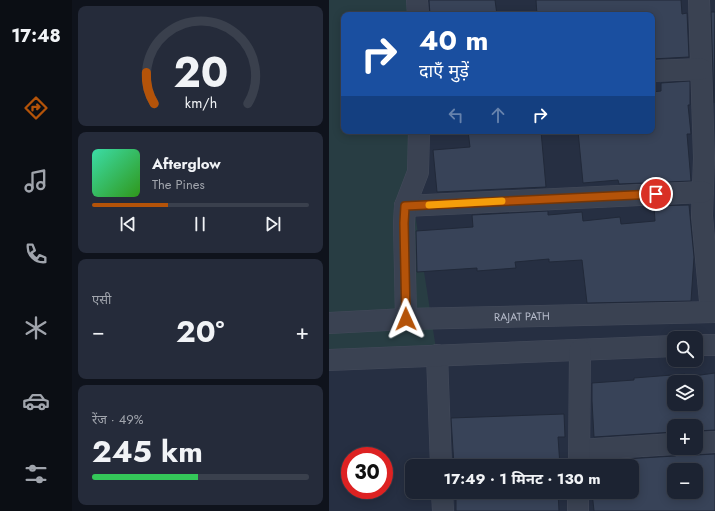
<!DOCTYPE html>
<html lang="hi">
<head>
<meta charset="utf-8">
<style>
	body { margin:0; font-family:Jost,"Noto Sans Devanagari",sans-serif; background:#252b3a; color:#f1f3f6; height:100vh; display:flex; flex-direction:column; font-size:15px; white-space:nowrap }
	* { box-sizing:border-box; margin:0 }
	p { font-size:13px; color:#a0a4ac }
	.icon { flex:none; width:22px; height:22px; fill:none; stroke:currentColor; stroke-width:2; stroke-linecap:round; stroke-linejoin:round }
	.map { position:relative; flex:1; overflow:hidden }
	.side { display:flex; flex-direction:column; gap:6px; padding:6px; background:#0f131c; width:257px }
	.side>* { flex:none }
	.hud { position:absolute; left:12px; top:12px; width:314px; height:122px; border-radius:8px; box-shadow:0 2px 10px #0003,0 0 0 1px #3a404d; background:#1a4fa0; color:#fff; overflow:hidden }
	.buttons { position:absolute; left:338px; top:331px; display:grid; gap:8px }
	.buttons a { display:grid; place-items:center; width:36px; height:36px; border-radius:8px; background:#1c2332; box-shadow:0 2px 10px #0003,0 0 0 1px #3a404d; font-size:20px }
	.speed { position:absolute; left:12px; top:447px; display:flex; gap:8px; font-size:20px; font-weight:700; text-align:center }
	.speed>* { display:grid; place-content:center; width:52px; height:52px; border-radius:50%; background:#1c2332; box-shadow:0 2px 10px #0003,0 0 0 1px #3a404d; line-height:1 }
	.speed .limit { border:6px solid #d22; background:#fff; color:#111 }
	.pin { position:absolute; display:grid; place-items:center; width:34px; height:34px; color:#fff; margin:-17px; border:2px solid #fff; border-radius:50%; box-shadow:0 1px 4px #0007 }
	.me { position:absolute; width:44px; margin:-22px; rotate:359deg; stroke-linejoin:round; filter:drop-shadow(0 0 3px #0008) }
	.turn { display:flex; align-items:center; gap:14px; height:84px; padding:0 12px; font-size:18px }
	.turn .icon { width:52px; height:52px; stroke-width:2.5 }
	.turn b { display:block; font-size:28px; line-height:34px }
	.lanes { display:flex; align-items:center; height:38px; padding:0 12px; background:#0003; justify-content:center; gap:20px; direction:ltr }
	.lanes .off { opacity:.35 }
	.big { font-size:30px; font-weight:700; line-height:1.1 }
	.side .tile { flex:1; display:flex; flex-direction:column; justify-content:center; gap:6px; min-width:0; padding:0 14px; border-radius:8px; background:#252b3a }
	.side .dial { align-items:center; gap:0 }
	.dial svg { height:104px; overflow:visible; fill:none; stroke:#3a404d; stroke-width:7; stroke-linecap:round; text-anchor:middle }
	.dial text { fill:#f1f3f6; stroke:none }
	.song { display:flex; align-items:center; gap:12px }
	.cover { width:48px; height:48px; border-radius:6px; background:linear-gradient(135deg,hsl(160 70% 55%),hsl(110 70% 35%)) }
	.played { height:4px; border-radius:2px; background:linear-gradient(90deg,#b45309 35%,#3a404d 35%) }
	.keys { display:flex; justify-content:space-around; direction:ltr }
	.heat { display:flex; justify-content:space-between; align-items:center; font-size:22px; direction:ltr }
	.charge { height:6px; border-radius:3px; background:linear-gradient(90deg,#34c759 49%,#3a404d 0) }
	.trip { position:absolute; left:76px; top:459px; width:234px; height:40px; border-radius:8px; background:#1c2332; box-shadow:0 2px 10px #0003,0 0 0 1px #3a404d; font-weight:700; line-height:40px; text-align:center }
	main { display:flex; flex:1; min-height:0 }
	.dock { display:flex; flex-direction:column; width:72px; justify-content:space-around; align-items:center; background:#0b0e14; color:#a0a4ac }
	.dock .icon { width:28px; height:28px }
	.dock .current { color:#b45309 }
	.dock b { font-size:18px; color:#f1f3f6 }
	.map>svg:first-child { display:block }
	.green { fill:#283d43 }
	.building { fill:#384358; stroke:#212939; fill-rule:evenodd }
	.lines { fill:none; stroke-linecap:round; stroke-linejoin:round }
	.minor-casing { stroke:#444b5b; stroke-width:22 }
	.minor { stroke:#3a4252; stroke-width:21 }
	.route-casing { stroke:#753606; stroke-width:10 }
	.route { stroke:#b45309; stroke-width:7 }
	.slow { stroke:#f59e0b; stroke-width:7 }
	.labels { text-anchor:middle; dominant-baseline:central; stroke-width:4; stroke-linejoin:round; paint-order:stroke }
	.street-label { font-size:11px; fill:#b7bdcc; stroke:#1f2737 }
</style>
</head>
<body>
<main>
<nav class="dock">
<b>17:48</b>
<svg class="icon current" aria-label="directions" viewBox="0 0 24 24"><path d="M12 3l9 9-9 9-9-9zM9 14v-3h6M13 9l2 2-2 2"/></svg>
<svg class="icon" aria-label="music" viewBox="0 0 24 24"><path d="M9 18V5l10-2v13"/><circle cx="6" cy="18" r="3"/><circle cx="16" cy="16" r="3"/></svg>
<svg class="icon" aria-label="phone" viewBox="0 0 24 24"><path d="M5 4h4l2 5-3 2q2 4 5 5l2-3 5 2v4C11 20 4 13 5 4z"/></svg>
<svg class="icon" aria-label="climate" viewBox="0 0 24 24"><path d="M12 3v18M4 7l16 10M4 17L20 7"/></svg>
<svg class="icon" aria-label="car" viewBox="0 0 24 24"><path d="M5 17H2v-5l4-1 3-4h7l3 4 3 1v5h-3M9 17h6M6 11h13"/><circle cx="7" cy="17" r="2"/><circle cx="17" cy="17" r="2"/></svg>
<svg class="icon" aria-label="filters" viewBox="0 0 24 24"><path d="M4 7h16M4 17h16"/><circle cx="9" cy="7" r="2"/><circle cx="15" cy="17" r="2"/></svg>
</nav>
<section class="side">
<div class="tile dial"><svg viewBox="0 0 100 80">
<path d="M14 69A42 42 0 1 1 86 69"/>
<path d="M14 69A42 42 0 0 1 8 45" stroke="#b45309"/>
<text x="50" y="56" font-size="32" font-weight="700">20</text>
<text x="50" y="72" font-size="11">km/h</text>
</svg></div>
<div class="tile">
<div class="song"><i class="cover"></i><div><b>Afterglow</b><p>The Pines</p></div></div>
<div class="played"></div>
<div class="keys"><svg class="icon" aria-label="previous" viewBox="0 0 24 24"><path d="M18 5L8 12l10 7zM5 5v14"/></svg><svg class="icon" aria-label="pause" viewBox="0 0 24 24"><path d="M8 5v14M16 5v14"/></svg><svg class="icon" aria-label="next" viewBox="0 0 24 24"><path d="M6 5l10 7-10 7zM19 5v14"/></svg></div>
</div>
<div class="tile"><p>एसी</p>
<div class="heat"><a>−</a><b class="big">20°</b><a>+</a></div>
</div>
<div class="tile"><p>रेंज · 49%</p><b class="big">245 km</b><div class="charge"></div></div>
</section>
<div class="map">
<svg width="386" height="511" viewBox="0 0 386 511">
	<rect width="100%" height="100%" fill="#262f42"/>
	<!-- green -->
	<path class="green" d="M0,0H94V15H15V131H92L84,201L108,355L0,360Z"/>
	<!-- building -->
	<g class="building">
		<path d="M100,0H166L168,15H101Z"/>
		<path d="M207,0H352L353,14L358,13L360,57L323,59V15H208Z"/>
		<path d="M382,12H386L385,103Z"/>
		<path d="M361,81V105H359L362,134H358L362,181L290,184L289,180L254,183L249,131H323V92L332,91V83Z"/>
		<path d="M139,131H212L217,187L108,192L104,150L141,147Z"/>
		<path d="M360,205L365,257L362,301L258,303L253,260L220,262V259L186,262L187,268L148,271V268L88,272L87,231L144,227L143,215L219,211V215L253,212L254,221L291,217L292,224L326,221L325,206Z"/>
		<path d="M386,373V430L367,431V426H345V432L265,437L263,401V383L305,380V378L356,374L357,377ZM345,382H367V404H345Z"/>
		<path d="M235,414L236,437H229L231,466H125L122,418Z"/>
		<path d="M356,448L361,453L367,455L386,454V511H265L263,492H303V466H262V461L346,456L352,454ZM345,470H367V492H345Z"/>
		<path d="M127,492H229L230,511H127Z"/>
	</g>
	<g class="lines">
		<!-- minor casing -->
		<g class="minor-casing">
			<g id="minor">
				<path d="M88,0L89,15"/>
				<path d="M370,0L375,158L373,216L382,312"/>
				<path d="M323,71L372,69"/>
				<path d="M76,206L374,192"/>
				<path d="M77,319L75,223L76,206L89,172L90,131"/>
				<path id="s1" d="M0,323L77,319L386,312"/>
				<path d="M367,345H386"/>
				<path d="M108,355L112,466"/>
				<path d="M0,360L345,346"/>
				<path d="M367,443L386,442"/>
				<path d="M250,450L345,444"/>
				<path d="M250,466L251,350"/>
				<path d="M113,492L114,511"/>
				<path d="M249,511V492"/>
			</g>
		</g>
		<!-- minor -->
		<use href="#minor" class="minor"/>
	</g>
	<g class="lines">
		<!-- route casing -->
		<g class="route-casing">
			<path id="route" d="M77,319L75,223L76,206L327,194"/>
		</g>
		<!-- route -->
		<use href="#route" class="route"/>
		<!-- slow -->
		<path class="slow" d="M100,205L173,201"/>
	</g>
	<g class="labels">
		<!-- street labels -->
		<g class="street-label">
			<text stroke="none"><textPath href="#s1" startOffset="193">RAJAT PATH</textPath></text>
		</g>
	</g>
</svg>
<div class="buttons">
<a><svg class="icon" aria-label="search" viewBox="0 0 24 24"><circle cx="10" cy="10" r="6"/><path d="M15 15l6 6"/></svg></a>
<a><svg class="icon" aria-label="layers" viewBox="0 0 24 24"><path d="M12 4l9 5-9 5-9-5zM3 14l9 5 9-5"/></svg></a>
<a>+</a>
<a>−</a>
</div>
<div class="speed"><div class="limit">30</div></div>
<div class="pin" style="left:327px;top:194px;background:#d93025"><svg class="icon" aria-label="arrive" viewBox="0 0 24 24"><path d="M6 21V4h12l-3 4 3 4H6"/></svg></div>
<svg class="me" style="left:77px;top:319px" viewBox="-20 -20 40 40"><path d="M0-17L14 15 0 8-14 15z" fill="#b45309" stroke="#fff" stroke-width="4"/></svg>
<div class="trip">17:49 · 1 मिनट · 130 m</div>
<div class="hud">
<div class="turn"><svg class="icon" aria-label="right" viewBox="0 0 24 24"><path d="M7 20v-9h11M14 6l5 5-5 5"/></svg><div><b>40 m</b>दाएँ मुड़ें</div></div>
<div class="lanes"><svg class="icon off" aria-label="left" viewBox="0 0 24 24"><path d="M17 20v-9H6M10 6l-5 5 5 5"/></svg><svg class="icon off" aria-label="ahead" viewBox="0 0 24 24"><path d="M12 20V5M6 11l6-6 6 6"/></svg><svg class="icon" aria-label="right" viewBox="0 0 24 24"><path d="M7 20v-9h11M14 6l5 5-5 5"/></svg></div>
</div>
</div>
</main>
</body>
</html>
